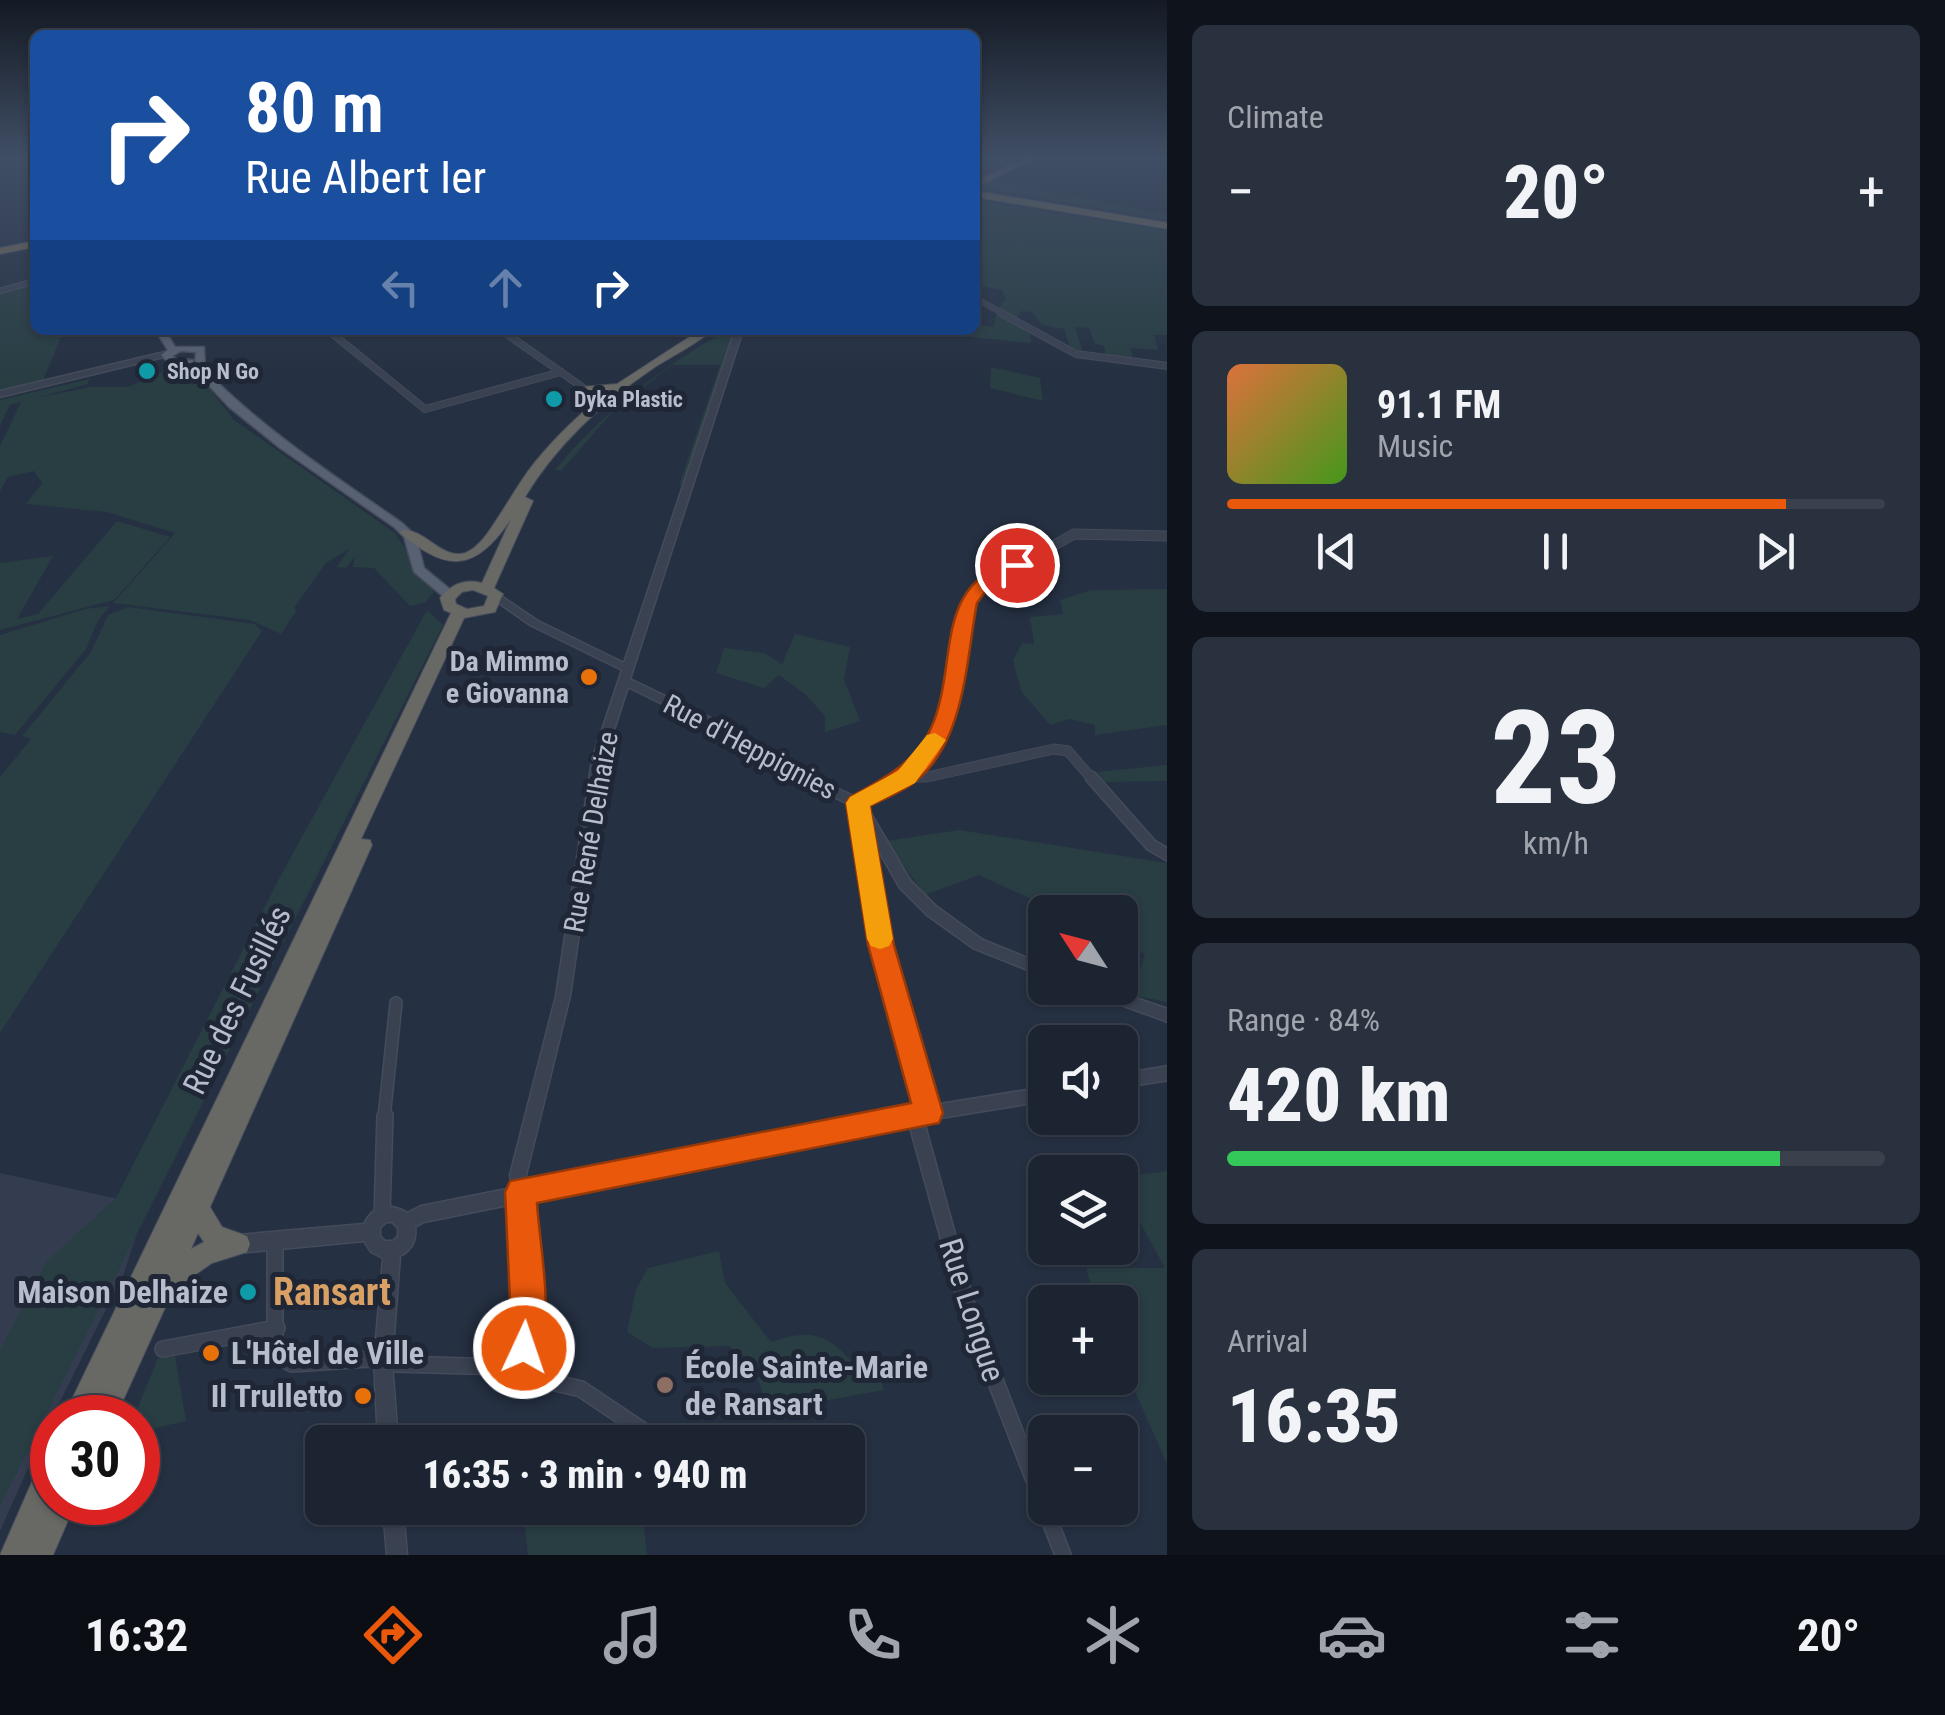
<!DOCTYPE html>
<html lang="en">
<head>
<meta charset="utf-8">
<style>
	body { margin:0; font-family:"Roboto Condensed",sans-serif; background:#29303e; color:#f1f3f6; height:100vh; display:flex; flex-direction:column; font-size:38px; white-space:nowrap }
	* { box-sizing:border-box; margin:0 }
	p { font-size:32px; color:#a0a4ac }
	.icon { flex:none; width:55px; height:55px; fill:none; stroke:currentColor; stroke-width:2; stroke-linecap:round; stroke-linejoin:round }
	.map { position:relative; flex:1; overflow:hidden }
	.panel { display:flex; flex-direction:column; gap:25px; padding:25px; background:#0f141c; width:778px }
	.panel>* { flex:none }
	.banner { position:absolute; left:30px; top:30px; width:950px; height:305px; border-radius:15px; box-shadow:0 2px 8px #0004,0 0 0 2px #3a414d; background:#1a4fa0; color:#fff; overflow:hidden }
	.needle { width:65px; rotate:306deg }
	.fabs { position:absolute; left:1028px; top:895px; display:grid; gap:20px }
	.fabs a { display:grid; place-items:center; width:110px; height:110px; border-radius:15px; background:#1c2432; box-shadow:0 2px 8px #0004,0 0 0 2px #3a414d; font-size:50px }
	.speed { position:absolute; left:30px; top:1395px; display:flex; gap:20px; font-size:50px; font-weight:700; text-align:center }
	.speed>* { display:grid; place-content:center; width:130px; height:130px; border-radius:50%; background:#1c2432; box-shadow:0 2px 8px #0004,0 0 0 2px #3a414d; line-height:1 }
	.speed .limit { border:15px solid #d22; background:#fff; color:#111 }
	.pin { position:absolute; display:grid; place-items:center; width:85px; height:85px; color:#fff; margin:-42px; border:5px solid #fff; border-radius:50%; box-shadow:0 2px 10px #0007 }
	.me { position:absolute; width:110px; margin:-55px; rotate:3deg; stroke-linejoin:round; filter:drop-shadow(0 0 8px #0008) }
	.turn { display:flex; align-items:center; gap:35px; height:210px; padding:0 50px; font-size:45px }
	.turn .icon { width:130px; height:130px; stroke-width:2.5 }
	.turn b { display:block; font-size:70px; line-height:85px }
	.lanes { display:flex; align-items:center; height:95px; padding:0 50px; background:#0003; justify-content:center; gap:50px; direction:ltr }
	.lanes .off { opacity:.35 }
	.big { font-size:75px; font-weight:800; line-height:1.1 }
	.panel .tile { flex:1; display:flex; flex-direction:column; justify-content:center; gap:15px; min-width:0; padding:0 35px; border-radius:15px; background:#29303e }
	.panel .dial { align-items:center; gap:0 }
	.dial b { font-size:130px; line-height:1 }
	.song { display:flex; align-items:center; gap:30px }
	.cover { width:120px; height:120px; border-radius:15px; background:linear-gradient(135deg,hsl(20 70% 55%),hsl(100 70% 35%)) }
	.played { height:10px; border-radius:5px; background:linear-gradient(90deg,#ea580c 85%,#3a414d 85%) }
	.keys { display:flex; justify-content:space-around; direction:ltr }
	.heat { display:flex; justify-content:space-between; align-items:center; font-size:55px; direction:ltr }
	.charge { height:15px; border-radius:8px; background:linear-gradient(90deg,#34c759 84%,#3a414d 0) }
	.trip { position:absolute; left:305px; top:1425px; width:560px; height:100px; border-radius:15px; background:#1c2432; box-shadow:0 2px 8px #0004,0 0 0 2px #3a414d; font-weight:800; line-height:100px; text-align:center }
	.tab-bar { display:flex; height:160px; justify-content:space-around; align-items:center; background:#0b0e14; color:#a0a4ac }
	.tab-bar .icon { width:70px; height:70px }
	.tab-bar .active { color:#ea580c }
	.tab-bar b { font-size:45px; color:#f1f3f6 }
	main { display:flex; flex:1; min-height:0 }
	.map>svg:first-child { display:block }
	.airport { fill:#343d4f }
	.green { fill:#283e43 }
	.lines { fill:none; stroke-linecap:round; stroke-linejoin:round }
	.minor-far4-casing { stroke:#444b5b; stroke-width:6 }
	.minor-far3-casing { stroke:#444b5b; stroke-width:8 }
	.minor-far2-casing { stroke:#444b5b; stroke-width:11 }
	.minor-far1-casing { stroke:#444b5b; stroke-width:14 }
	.minor-casing { stroke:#444b5b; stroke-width:18 }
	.tertiary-casing { stroke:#444b5b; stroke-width:3 }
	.primary-casing { stroke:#444b5b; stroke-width:3 }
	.trunk-casing { stroke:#454d5c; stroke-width:2 }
	.motorway-casing { stroke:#454d5c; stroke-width:2 }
	.minor-far4 { stroke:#3a4252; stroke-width:5 }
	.minor-far3 { stroke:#3a4252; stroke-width:6 }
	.minor-far2 { stroke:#3a4252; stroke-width:9 }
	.minor-far1 { stroke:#3a4252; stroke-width:11 }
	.minor { stroke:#3a4252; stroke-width:15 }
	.tertiary { fill:#3a4252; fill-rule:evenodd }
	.primary { fill:#586172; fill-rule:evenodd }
	.trunk { fill:#686864; fill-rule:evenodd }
	.motorway { fill:#786e57; fill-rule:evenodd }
	.route { fill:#ea580c; stroke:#983908; stroke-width:2.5 }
	.slow { fill:#f59e0b }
	.culture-dot { fill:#0f9aa8; stroke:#1f2737; stroke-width:4 }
	.food-dot { fill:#e8710a; stroke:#1f2737; stroke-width:4 }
	.education-dot { fill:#8d6e63; stroke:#1f2737; stroke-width:4 }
	.labels { text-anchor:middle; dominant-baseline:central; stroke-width:10; stroke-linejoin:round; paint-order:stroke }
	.far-poi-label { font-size:22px; font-weight:bold; fill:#b7bdcc; stroke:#1f2737; text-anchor:start }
	.poi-label { font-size:28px; font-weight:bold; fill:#b7bdcc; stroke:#1f2737; text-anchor:end }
	.street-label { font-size:28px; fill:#b7bdcc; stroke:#1f2737 }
	.near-street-label { font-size:32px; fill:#b7bdcc; stroke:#1f2737 }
	.near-poi-label { font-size:32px; font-weight:bold; fill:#b7bdcc; stroke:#1f2737; text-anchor:end }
	.near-quarter-label { font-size:38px; font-weight:bold; fill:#d9a065; stroke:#1f2737 }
</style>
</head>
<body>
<main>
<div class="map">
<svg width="1168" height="1555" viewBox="0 0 1168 1555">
	<rect width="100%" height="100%" fill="#253042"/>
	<!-- airport -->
	<path class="airport" d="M0,1173L146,1205L124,1273L37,1448L0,1531Z"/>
	<!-- green -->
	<g class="green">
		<path d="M992,180L1167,214V220L981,188Z"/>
		<path d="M975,201L1167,230V335H1154L1158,350L1131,348L1133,363L1106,360L1104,346L1095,344L1089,328L1075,327L1084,356L1071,351L1064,329L1042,325L1032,312L1021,311L1017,318L1011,315L1029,327L1031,343L940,334V330H975V324L993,327L998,309L1006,299L1002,290L975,285Z"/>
		<path d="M35,281V330H64L41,385L0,393V291Z"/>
		<path d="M727,330H732L728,333L734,336L684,486L679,485L720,365H672L613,411L561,471L555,470C604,411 661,368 727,330Z"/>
		<path d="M175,366L194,368L234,420L395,533L434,592L426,602L410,606L374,568L353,567L355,556L346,568L337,567L349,549L326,563L294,608L297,610L281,634L250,620L113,603L175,533L107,512L26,504L42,483L34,471L8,477L0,491V446L21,402L10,405L0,425V400L89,379L88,384L37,398L90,387H128Z"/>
		<path d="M991,367L1040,378L1043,401L990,388Z"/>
		<path d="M117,521L170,537L114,600L0,630V563L53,556L17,619L38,614Z"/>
		<path d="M1167,589V725L1095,735V725L1069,719L1050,725L1021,691L1013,660L1022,643L1034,644L1030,617L1063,614L1060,600L1091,590Z"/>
		<path d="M110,606L98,620L86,649L15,735L0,732V635L85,609Z"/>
		<path d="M128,607L255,624L262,631L0,1033V777L31,739L22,736L91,652L108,615Z"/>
		<path d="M427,610L443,625L0,1506V1350L47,1261L116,1198L282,873Z"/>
		<path d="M795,634L850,647L844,679L860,721L825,732V716L806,695L779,675L764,688L716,673L724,648L764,653L782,664Z"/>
		<path d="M1167,765V781L1105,782L1097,772Z"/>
		<path d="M959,830L1167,863V1002L1132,995L1145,954L1120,945V912H1046V906L979,875L925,895L886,841Z"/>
		<path d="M1167,1171H1168L1167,1464L1120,1358V1302H1096L1086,1268H1165L1120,1186V1177Z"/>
		<path d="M719,1251L725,1283L771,1342C812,1328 828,1333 856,1367L876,1365L884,1390L768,1411L759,1382L729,1346L653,1348L627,1332L636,1289L648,1268Z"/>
		<path d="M175,1356L186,1421L138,1432V1418L134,1417L158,1358Z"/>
		<path d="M523,1508H642L647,1555H528Z"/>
	</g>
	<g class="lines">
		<!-- minor-far4 casing -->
		<g class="minor-far4-casing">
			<path id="minor-far4" d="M975,298L1006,315"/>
		</g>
		<!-- minor-far3 casing -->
		<g class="minor-far3-casing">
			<g id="minor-far3">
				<path d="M1001,313L1076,354L1168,366"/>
				<path d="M328,330L425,409L561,372"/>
				<path d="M501,330L585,389"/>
			</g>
		</g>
		<!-- minor-far2 casing -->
		<g class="minor-far2-casing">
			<g id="minor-far2">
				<path d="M908,777H927L1054,749L1068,751L1093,780"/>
				<path d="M899,780L911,773L945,720L965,609L980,587L1074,534L1168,536"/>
			</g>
		</g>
		<!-- minor-far1 casing -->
		<g class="minor-far1-casing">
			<g id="minor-far1">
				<path d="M904,777L858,803L881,945L928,1113"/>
				<path d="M1091,777L1151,845L1168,855"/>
				<path d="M384,1118L396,1003"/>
			</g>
		</g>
		<!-- minor casing -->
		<g class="minor-casing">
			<g id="minor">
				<path d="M915,1117L969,1313L1063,1555"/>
				<path d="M382,1216L385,1116"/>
				<path d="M275,1241V1342L280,1357L292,1364L368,1359L395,1364L504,1367L519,1359L528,1322L521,1193"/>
				<path d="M163,1349L277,1328"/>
				<path d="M519,1359L539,1379L581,1389L660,1442"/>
				<path d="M768,1508L779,1514"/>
			</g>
		</g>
		<!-- tertiary casing -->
		<g class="tertiary-casing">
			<g id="tertiary">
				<path d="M35,279V283L0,293V289Z"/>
				<path d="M735,330H743L630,679L717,721L805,774L863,800L910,880L937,907L983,940L1045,965V977L973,948L927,915L900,888L853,806L797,780L709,727L628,687L604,760L570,996L526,1175L528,1185L928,1106L1045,1087V1101L928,1120L424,1222L415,1227C417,1239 412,1250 400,1256L392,1362L398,1442H378L374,1362L383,1258L371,1252L364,1241L238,1253L232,1250L229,1244L232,1238L238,1235L364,1224C373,1205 390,1202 407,1213L421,1206L512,1188L510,1175L556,996L592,760L622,670L530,625L492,598L497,595L501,596L538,621L624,663ZM386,1222H392L398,1228V1236L393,1241H385L380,1236V1228Z"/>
				<path d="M169,351H172V355L0,397V391Z"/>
				<path d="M1083,988H1106L1168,1009V1022L1085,992Z"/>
				<path d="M1168,1066V1080L1120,1088V1074Z"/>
				<path d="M383,1508H403L407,1555H387Z"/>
			</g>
		</g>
		<!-- primary casing -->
		<g class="primary-casing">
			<path id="primary" d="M155,330H165L175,347H204L205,370C264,430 333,475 402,523L416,536L424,568L452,591V597H444L414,572L404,537L394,527L280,448L229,407L197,373L178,365L170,364L161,355L168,350ZM181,351L196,352L195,365L193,364V360L176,359L172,356Z"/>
		</g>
		<!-- trunk casing -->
		<g class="trunk-casing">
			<g id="trunk">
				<path d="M1026,157H1037L975,188V182Z"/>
				<path d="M700,330H713C696,344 674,355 655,367C603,402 557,444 525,497L533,501L494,588L503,594L495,612L464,618L361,839L370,840L372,845L210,1207L222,1227L247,1236L250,1244L247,1252L212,1263L173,1290L115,1418H63L451,613L444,610L440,598C450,585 465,578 482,583L511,519C476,571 448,574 400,533L402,530C424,528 442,560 465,553C479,548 490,530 497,519C510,500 521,479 536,461C557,435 582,412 608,391H581V387L617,384ZM473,590L488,596L484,606L467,609L456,604L455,599L462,592ZM198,1233L204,1242L191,1249Z"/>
				<path d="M52,1455V1502H76L53,1555H0L42,1459Z"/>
			</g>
		</g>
		<!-- motorway casing -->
		<g class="motorway-casing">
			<g id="motorway">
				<path d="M975,191L1168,223V229L975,197Z"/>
				<path d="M35,241V247L0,254V248Z"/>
			</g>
		</g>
		<!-- minor-far4 -->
		<use href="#minor-far4" class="minor-far4"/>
		<!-- minor-far3 -->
		<use href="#minor-far3" class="minor-far3"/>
		<!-- minor-far2 -->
		<use href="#minor-far2" class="minor-far2"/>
		<!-- minor-far1 -->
		<use href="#minor-far1" class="minor-far1"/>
		<!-- minor -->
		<use href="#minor" class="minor"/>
		<!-- tertiary -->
		<use href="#tertiary" class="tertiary"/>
		<!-- primary -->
		<use href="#primary" class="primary"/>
		<!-- trunk -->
		<use href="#trunk" class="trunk"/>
		<!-- motorway -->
		<use href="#motorway" class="motorway"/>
	</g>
	<!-- sky -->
	<linearGradient id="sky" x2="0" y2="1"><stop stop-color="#141a24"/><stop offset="0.42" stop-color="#404e65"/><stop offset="1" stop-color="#404e65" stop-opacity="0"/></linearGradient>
	<rect width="1168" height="375" fill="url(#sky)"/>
	<!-- route -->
	<path class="route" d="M1017,559L1026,565L1024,569L986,591L977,603C966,661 965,746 912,784C899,793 884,799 870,806L894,945L943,1113L939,1123L537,1203C540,1251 555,1314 537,1360L524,1364L512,1360L508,1348L511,1322L505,1192L510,1181L911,1103L868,945L846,803L850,797C885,778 919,761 934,721C958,656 933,584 1017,559Z"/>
	<!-- slow -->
	<path class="slow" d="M935,733L946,740L915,783L870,806L893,939L889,946L880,949L871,946L867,939L846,803L850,797L898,771L927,735Z"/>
	<!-- markers -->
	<g class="culture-dot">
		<circle cx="147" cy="371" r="10"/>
		<circle cx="554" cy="399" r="10"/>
		<circle cx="248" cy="1292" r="10"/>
	</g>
	<g class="food-dot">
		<circle cx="589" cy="677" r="10"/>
		<circle cx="211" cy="1353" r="10"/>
		<circle cx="363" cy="1396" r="10"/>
	</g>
	<circle class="education-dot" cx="665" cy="1385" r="10"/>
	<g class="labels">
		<!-- far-poi labels -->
		<g class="far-poi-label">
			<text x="167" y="371">Shop N Go</text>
			<text x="574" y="399">Dyka Plastic</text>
		</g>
		<!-- poi labels -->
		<g class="poi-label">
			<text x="569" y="661">Da Mimmo<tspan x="569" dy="32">e Giovanna</tspan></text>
		</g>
		<!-- street labels -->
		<g class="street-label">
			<text transform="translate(750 747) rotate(28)">Rue d'Heppignies</text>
			<text transform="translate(591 832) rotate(-80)">Rue René Delhaize</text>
		</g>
		<!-- near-street labels -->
		<g class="near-street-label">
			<text transform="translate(237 1000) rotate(-64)">Rue des Fusillés</text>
			<text transform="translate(972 1310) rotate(72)">Rue Longue</text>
		</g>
		<!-- near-poi labels -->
		<g class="near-poi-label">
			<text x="228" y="1292">Maison Delhaize</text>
			<text x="231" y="1353" text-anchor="start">L'Hôtel de Ville</text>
			<text x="685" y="1367" text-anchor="start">École Sainte-Marie<tspan x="685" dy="37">de Ransart</tspan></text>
			<text x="343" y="1396">Il Trulletto</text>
		</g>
		<!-- near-quarter labels -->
		<g class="near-quarter-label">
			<text x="332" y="1292">Ransart</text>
		</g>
	</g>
</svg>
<div class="fabs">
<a><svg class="needle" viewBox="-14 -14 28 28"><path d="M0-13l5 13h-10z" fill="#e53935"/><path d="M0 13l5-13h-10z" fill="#a0a4ac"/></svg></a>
<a><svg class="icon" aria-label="sound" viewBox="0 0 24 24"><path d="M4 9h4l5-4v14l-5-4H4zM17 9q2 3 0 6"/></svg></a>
<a><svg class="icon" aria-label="layers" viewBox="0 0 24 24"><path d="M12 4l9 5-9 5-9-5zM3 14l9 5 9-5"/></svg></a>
<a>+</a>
<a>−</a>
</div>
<div class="speed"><div class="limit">30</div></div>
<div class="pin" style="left:1017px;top:565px;background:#d93025"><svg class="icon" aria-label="arrive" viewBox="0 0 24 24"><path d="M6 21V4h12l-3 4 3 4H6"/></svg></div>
<svg class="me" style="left:524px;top:1348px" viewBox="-20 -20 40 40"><circle r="17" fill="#ea580c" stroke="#fff" stroke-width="3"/><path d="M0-11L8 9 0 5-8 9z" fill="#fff"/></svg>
<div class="trip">16:35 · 3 min · 940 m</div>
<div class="banner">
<div class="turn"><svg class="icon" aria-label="right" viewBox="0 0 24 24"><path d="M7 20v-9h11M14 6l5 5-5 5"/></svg><div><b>80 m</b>Rue Albert Ier</div></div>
<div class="lanes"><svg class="icon off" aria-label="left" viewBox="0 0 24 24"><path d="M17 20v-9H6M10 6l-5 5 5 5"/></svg><svg class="icon off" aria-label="ahead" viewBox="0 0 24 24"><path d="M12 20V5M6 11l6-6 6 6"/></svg><svg class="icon" aria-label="right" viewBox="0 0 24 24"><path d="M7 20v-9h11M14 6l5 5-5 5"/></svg></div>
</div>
</div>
<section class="panel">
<div class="tile"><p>Climate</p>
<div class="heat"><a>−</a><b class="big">20°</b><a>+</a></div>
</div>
<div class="tile">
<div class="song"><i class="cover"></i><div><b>91.1 FM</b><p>Music</p></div></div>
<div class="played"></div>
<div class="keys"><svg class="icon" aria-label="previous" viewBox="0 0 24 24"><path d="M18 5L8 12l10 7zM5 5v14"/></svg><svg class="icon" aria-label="pause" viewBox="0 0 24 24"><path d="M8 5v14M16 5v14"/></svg><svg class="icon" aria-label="next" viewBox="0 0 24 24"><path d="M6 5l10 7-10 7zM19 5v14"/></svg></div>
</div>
<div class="tile dial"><b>23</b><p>km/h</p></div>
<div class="tile"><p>Range · 84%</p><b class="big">420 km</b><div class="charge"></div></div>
<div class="tile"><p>Arrival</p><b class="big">16:35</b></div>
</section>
</main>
<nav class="tab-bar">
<b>16:32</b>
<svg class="icon active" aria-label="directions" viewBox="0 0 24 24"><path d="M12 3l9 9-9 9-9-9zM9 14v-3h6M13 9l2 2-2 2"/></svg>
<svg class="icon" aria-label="music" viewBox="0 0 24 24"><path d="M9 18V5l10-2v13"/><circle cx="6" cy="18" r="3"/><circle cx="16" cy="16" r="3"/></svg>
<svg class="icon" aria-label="phone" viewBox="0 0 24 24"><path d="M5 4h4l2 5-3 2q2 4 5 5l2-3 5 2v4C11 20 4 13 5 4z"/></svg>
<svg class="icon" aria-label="climate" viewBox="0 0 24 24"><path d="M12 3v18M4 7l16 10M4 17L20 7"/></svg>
<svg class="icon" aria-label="car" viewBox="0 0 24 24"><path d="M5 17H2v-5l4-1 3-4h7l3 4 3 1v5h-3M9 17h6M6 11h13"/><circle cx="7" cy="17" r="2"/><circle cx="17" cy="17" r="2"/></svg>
<svg class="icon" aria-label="filters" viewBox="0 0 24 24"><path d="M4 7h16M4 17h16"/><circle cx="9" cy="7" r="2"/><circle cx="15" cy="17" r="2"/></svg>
<b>20°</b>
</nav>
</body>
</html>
